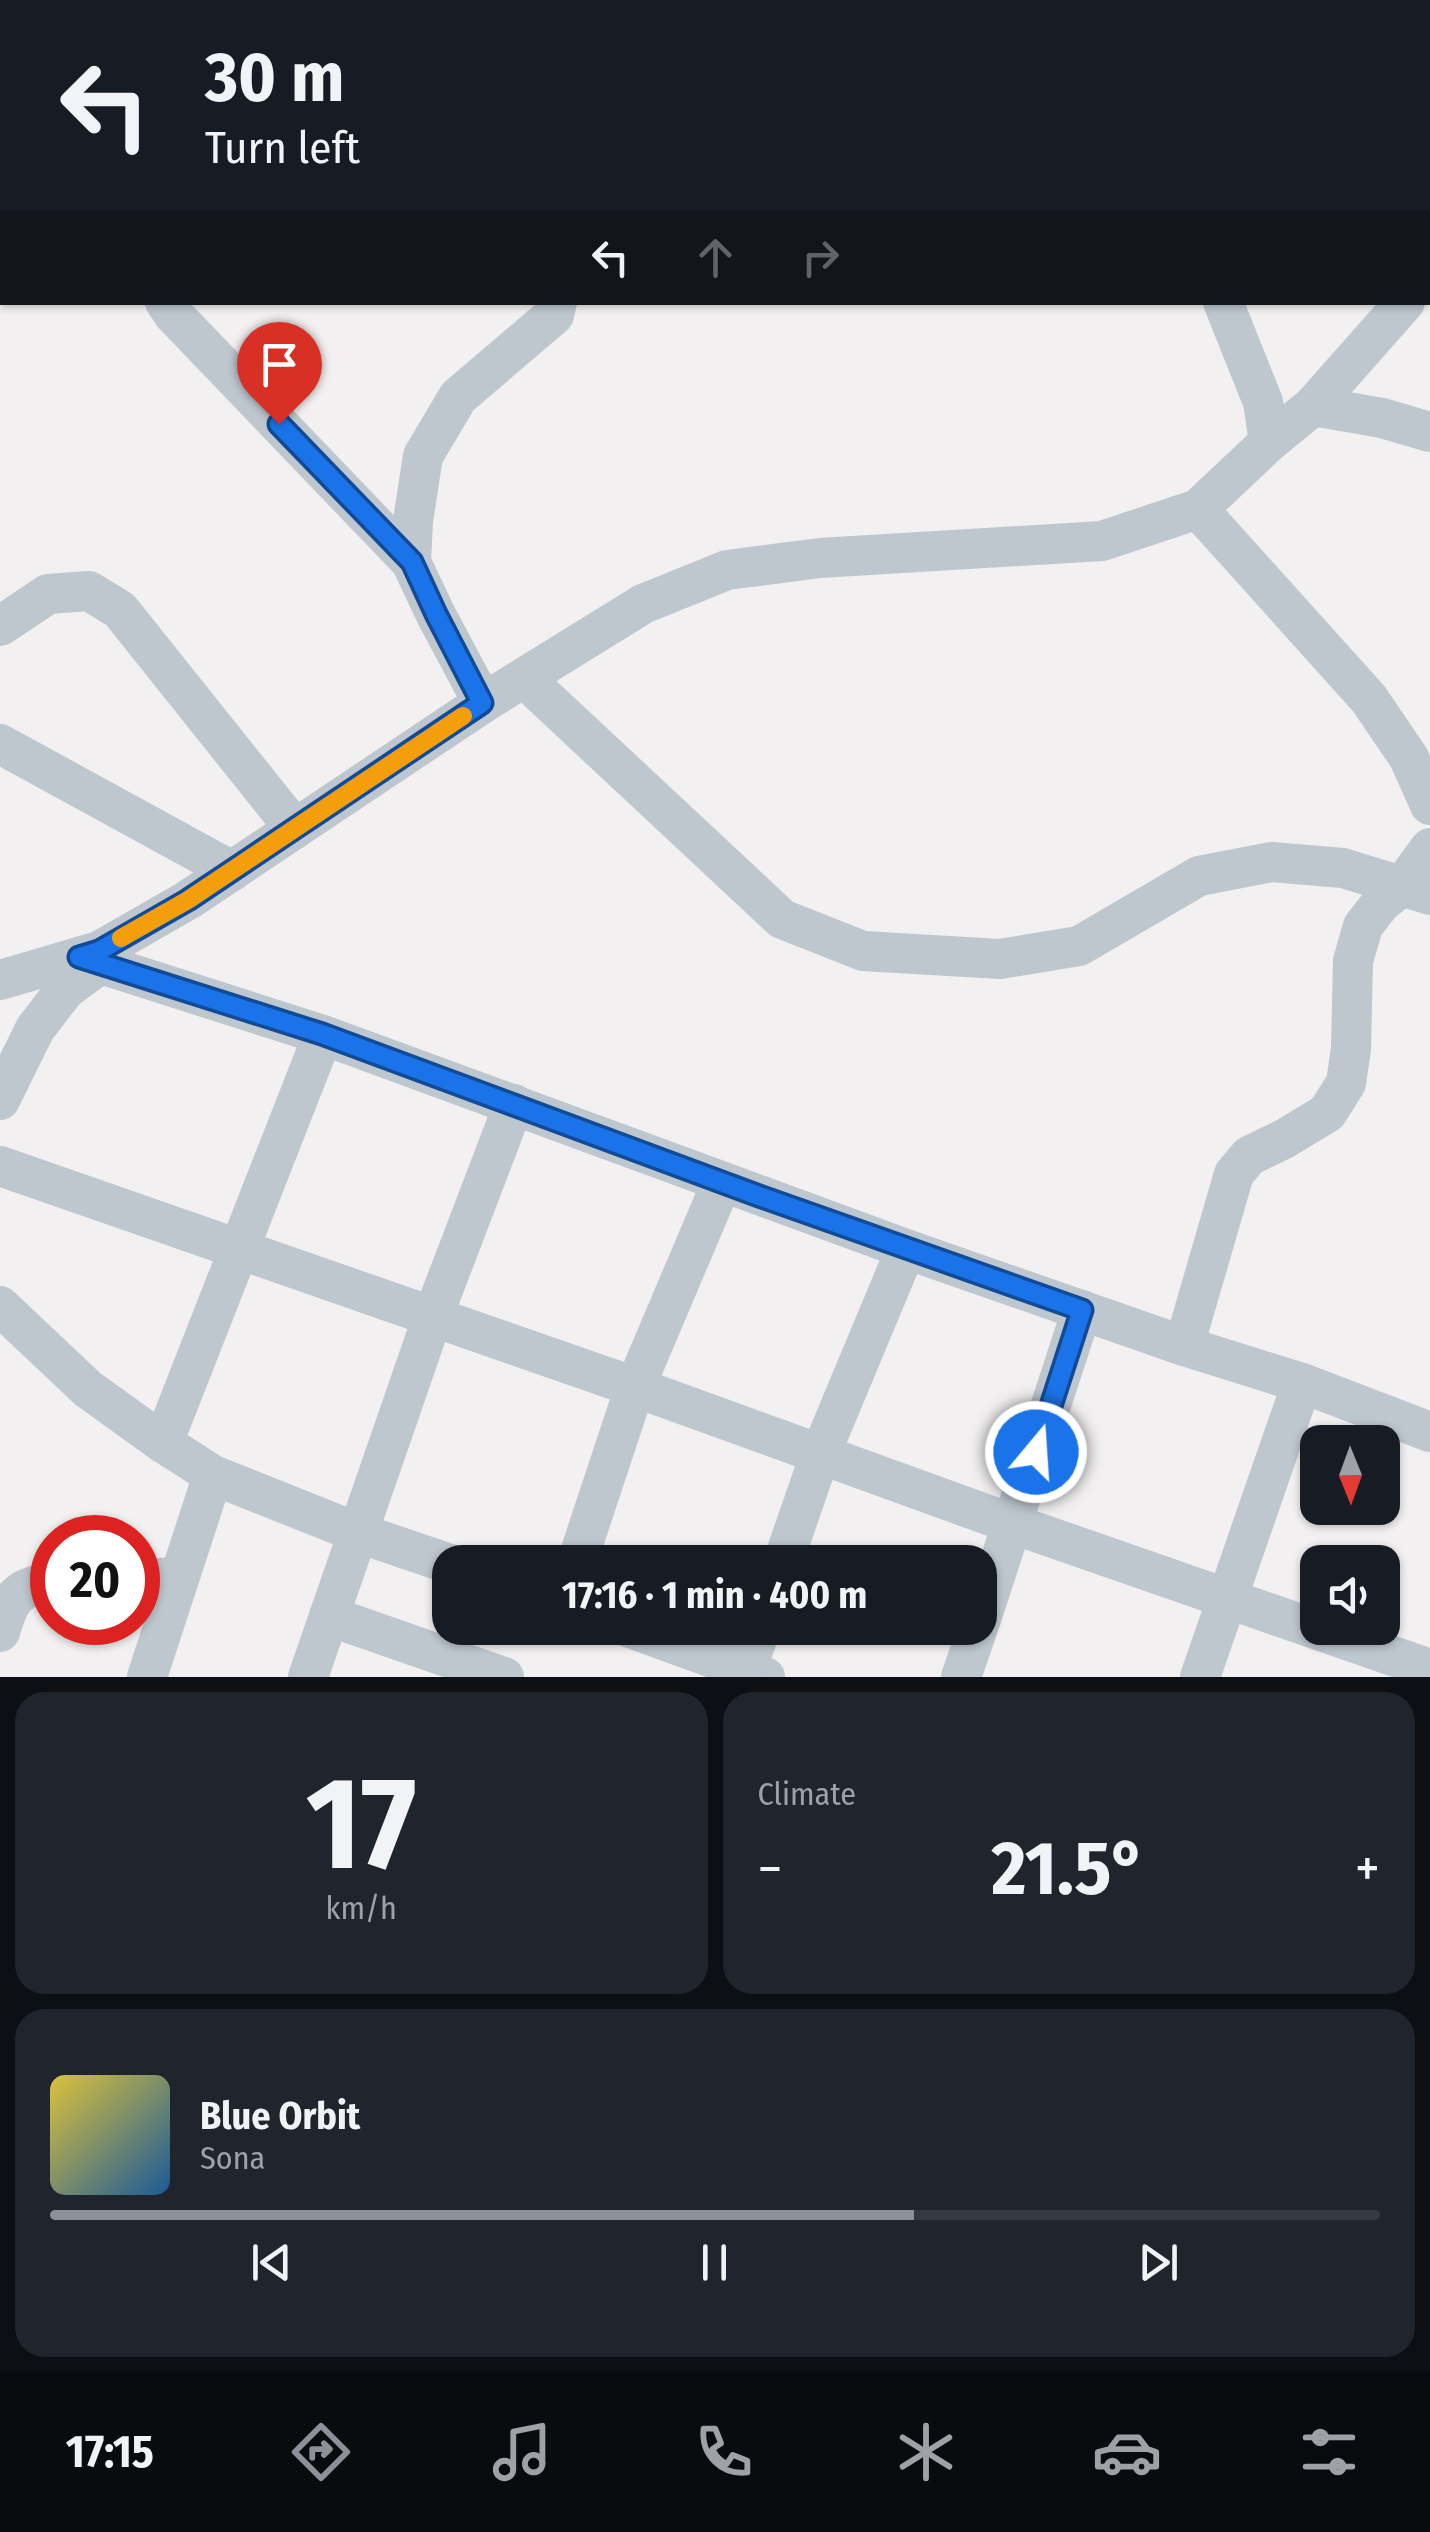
<!DOCTYPE html>
<html lang="en">
<head>
<meta charset="utf-8">
<style>
	body { margin:0; font-family:"Fira Sans Condensed",sans-serif; background:#20242c; color:#f1f3f6; height:100vh; display:flex; flex-direction:column; font-size:38px; white-space:nowrap }
	* { box-sizing:border-box; margin:0 }
	p { font-size:32px; color:#9ea1a6 }
	.icon { flex:none; width:55px; height:55px; fill:none; stroke:currentColor; stroke-width:2; stroke-linecap:round; stroke-linejoin:round }
	.map { position:relative; height:1677px; overflow:hidden }
	.drawer { display:flex; flex-direction:column; gap:15px; padding:15px; background:#0d0f14; flex:1 }
	.drawer>* { flex:none }
	.guide { position:absolute; left:0px; top:0px; width:1430px; height:305px; box-shadow:0 2px 8px #0004; background:#171b24; color:#f1f3f6; overflow:hidden }
	.needle { width:65px; rotate:179deg }
	.tools { position:absolute; left:1300px; top:1425px; display:grid; gap:20px }
	.tools a { display:grid; place-items:center; width:100px; height:100px; border-radius:20px; background:#171b24; box-shadow:0 2px 8px #0004; font-size:50px }
	.speed { position:absolute; left:30px; top:1515px; display:flex; gap:20px; font-size:50px; font-weight:700; text-align:center }
	.speed>* { display:grid; place-content:center; width:130px; height:130px; border-radius:50%; background:#171b24; box-shadow:0 2px 8px #0004; line-height:1 }
	.speed .limit { border:15px solid #d22; background:#fff; color:#111 }
	.pin { position:absolute; display:grid; place-items:center; width:85px; height:85px; color:#fff; margin:-102px -42px; border-radius:50% 50% 50% 0; rotate:-45deg; box-shadow:0 0 10px #0007 }
	.pin .icon { rotate:45deg }
	.me { position:absolute; width:110px; margin:-55px; rotate:18deg; stroke-linejoin:round; filter:drop-shadow(0 0 8px #0008) }
	.turn { display:flex; align-items:center; gap:35px; height:210px; padding:0 40px; font-size:45px }
	.turn .icon { width:130px; height:130px; stroke-width:2.5 }
	.turn b { display:block; font-size:70px; line-height:85px }
	.lanes { display:flex; align-items:center; height:95px; padding:0 40px; background:#0003; justify-content:center; gap:50px; direction:ltr }
	.lanes .off { opacity:.35 }
	.big { font-size:75px; font-weight:700; line-height:1.1 }
	.drawer .card { flex:1; display:flex; flex-direction:column; justify-content:center; gap:15px; min-width:0; padding:0 35px; border-radius:30px; background:#20242c }
	.drawer .dial { align-items:center; gap:0 }
	.dial b { font-size:130px; line-height:1 }
	.song { display:flex; align-items:center; gap:30px }
	.cover { width:120px; height:120px; border-radius:15px; background:linear-gradient(135deg,hsl(50 70% 55%),hsl(210 70% 35%)) }
	.played { height:10px; border-radius:5px; background:linear-gradient(90deg,#8c9099 65%,#363941 65%) }
	.keys { display:flex; justify-content:space-around; direction:ltr }
	.heat { display:flex; justify-content:space-between; align-items:center; font-size:55px; direction:ltr }
	.drawer .tiles { flex:1; display:grid; gap:15px; grid-template-columns:1fr 1fr }
	.card:last-child { grid-column:span 2 }
	.trip { position:absolute; left:432px; top:1545px; width:565px; height:100px; border-radius:30px; background:#171b24; box-shadow:0 2px 8px #0004; font-weight:700; line-height:100px; text-align:center }
	.tabs { display:flex; height:160px; justify-content:space-around; align-items:center; background:#090b0e; color:#9ea1a6 }
	.tabs .icon { width:70px; height:70px }
	.tabs .on { color:#8c9099 }
	.tabs b { font-size:45px; color:#f1f3f6 }
	.map>svg:first-child { display:block }
	.lines { fill:none; stroke-linecap:round; stroke-linejoin:round }
	.minor { stroke:#bec6ce; stroke-width:40 }
	.route-casing { stroke:#114b97; stroke-width:25 }
	.route { stroke:#1a73e8; stroke-width:18 }
	.slow { stroke:#f59e0b; stroke-width:18 }
</style>
</head>
<body>
<div class="map">
<svg width="1430" height="1677" viewBox="0 0 1430 1677">
	<rect width="100%" height="100%" fill="#f2f0f0"/>
	<g class="lines">
		<!-- minor -->
		<g class="minor">
			<path d="M75,0L77,2"/>
			<path d="M370,0L372,2"/>
			<path d="M1070,0V2"/>
			<path d="M1428,278L1430,275"/>
			<path d="M165,302L173,314L411,562"/>
			<path d="M1223,302L1263,402L1269,442"/>
			<path d="M1313,406L1382,418L1430,432"/>
			<path d="M1198,509L1369,699L1409,758L1430,805"/>
			<path d="M0,626L48,594L89,591L120,610L295,829"/>
			<path d="M524,678L782,919L863,951L1000,959L1079,946L1199,876L1272,862L1343,868L1430,895"/>
			<path d="M483,703L436,615L411,562L413,521L423,456L458,397L554,315L557,302"/>
			<path d="M0,744L232,871"/>
			<path d="M79,957L323,1035L906,1249L1184,1346L1302,1383L1430,1432"/>
			<path d="M0,980L99,951L188,900L483,703L643,604L727,570L820,558L1102,541L1198,509L1269,442L1313,406L1405,302"/>
			<path d="M0,1100L35,1029L65,990L100,964"/>
			<path d="M0,1166L635,1387L1013,1524L1430,1669"/>
			<path d="M0,1306L88,1389L163,1443L213,1475L356,1532L450,1564"/>
			<path d="M1184,1346L1234,1174L1249,1156L1284,1139L1327,1113L1346,1083L1351,1049L1353,961L1363,926L1381,903L1402,886L1430,848"/>
			<path d="M163,1443L323,1035"/>
			<path d="M577,1562L635,1387L722,1182"/>
			<path d="M783,1562L820,1455L906,1249"/>
			<path d="M138,1579L179,1577"/>
			<path d="M329,1616L504,1677"/>
			<path d="M980,1622L1082,1310"/>
			<path d="M630,1628L765,1677"/>
			<path d="M0,1632C9,1600 17,1585 52,1583"/>
			<path d="M746,1670L761,1628"/>
			<path d="M147,1677L213,1475"/>
			<path d="M308,1677L433,1316L514,1104"/>
			<path d="M961,1677L978,1628"/>
			<path d="M1200,1677L1302,1383"/>
		</g>
	</g>
	<g class="lines">
		<!-- route casing -->
		<g class="route-casing">
			<path id="route" d="M279,424L412,562L436,614L482,703L188,900L99,951L79,957L322,1034L759,1196L1082,1310L1036,1452"/>
		</g>
		<!-- route -->
		<use href="#route" class="route"/>
		<!-- slow -->
		<path class="slow" d="M121,938L188,900L463,716"/>
	</g>
</svg>
<div class="tools">
<a><svg class="needle" viewBox="-14 -14 28 28"><path d="M0-13l5 13h-10z" fill="#e53935"/><path d="M0 13l5-13h-10z" fill="#9ea1a6"/></svg></a>
<a><svg class="icon" aria-label="sound" viewBox="0 0 24 24"><path d="M4 9h4l5-4v14l-5-4H4zM17 9q2 3 0 6"/></svg></a>
</div>
<div class="speed"><div class="limit">20</div></div>
<div class="pin" style="left:279px;top:424px;background:#d93025"><svg class="icon" aria-label="arrive" viewBox="0 0 24 24"><path d="M6 21V4h12l-3 4 3 4H6"/></svg></div>
<svg class="me" style="left:1036px;top:1452px" viewBox="-20 -20 40 40"><circle r="17" fill="#1a73e8" stroke="#fff" stroke-width="3"/><path d="M0-11L8 9 0 5-8 9z" fill="#fff"/></svg>
<div class="trip">17:16 · 1 min · 400 m</div>
<div class="guide">
<div class="turn"><svg class="icon" aria-label="left" viewBox="0 0 24 24"><path d="M17 20v-9H6M10 6l-5 5 5 5"/></svg><div><b>30 m</b>Turn left</div></div>
<div class="lanes"><svg class="icon" aria-label="left" viewBox="0 0 24 24"><path d="M17 20v-9H6M10 6l-5 5 5 5"/></svg><svg class="icon off" aria-label="ahead" viewBox="0 0 24 24"><path d="M12 20V5M6 11l6-6 6 6"/></svg><svg class="icon off" aria-label="right" viewBox="0 0 24 24"><path d="M7 20v-9h11M14 6l5 5-5 5"/></svg></div>
</div>
</div>
<section class="drawer">
<div class="tiles">
<div class="card dial"><b>17</b><p>km/h</p></div>
<div class="card"><p>Climate</p>
<div class="heat"><a>−</a><b class="big">21.5°</b><a>+</a></div>
</div>
<div class="card">
<div class="song"><i class="cover"></i><div><b>Blue Orbit</b><p>Sona</p></div></div>
<div class="played"></div>
<div class="keys"><svg class="icon" aria-label="previous" viewBox="0 0 24 24"><path d="M18 5L8 12l10 7zM5 5v14"/></svg><svg class="icon" aria-label="pause" viewBox="0 0 24 24"><path d="M8 5v14M16 5v14"/></svg><svg class="icon" aria-label="next" viewBox="0 0 24 24"><path d="M6 5l10 7-10 7zM19 5v14"/></svg></div>
</div>
</div>
</section>
<nav class="tabs">
<b>17:15</b>
<svg class="icon on" aria-label="directions" viewBox="0 0 24 24"><path d="M12 3l9 9-9 9-9-9zM9 14v-3h6M13 9l2 2-2 2"/></svg>
<svg class="icon" aria-label="music" viewBox="0 0 24 24"><path d="M9 18V5l10-2v13"/><circle cx="6" cy="18" r="3"/><circle cx="16" cy="16" r="3"/></svg>
<svg class="icon" aria-label="phone" viewBox="0 0 24 24"><path d="M5 4h4l2 5-3 2q2 4 5 5l2-3 5 2v4C11 20 4 13 5 4z"/></svg>
<svg class="icon" aria-label="climate" viewBox="0 0 24 24"><path d="M12 3v18M4 7l16 10M4 17L20 7"/></svg>
<svg class="icon" aria-label="car" viewBox="0 0 24 24"><path d="M5 17H2v-5l4-1 3-4h7l3 4 3 1v5h-3M9 17h6M6 11h13"/><circle cx="7" cy="17" r="2"/><circle cx="17" cy="17" r="2"/></svg>
<svg class="icon" aria-label="filters" viewBox="0 0 24 24"><path d="M4 7h16M4 17h16"/><circle cx="9" cy="7" r="2"/><circle cx="15" cy="17" r="2"/></svg>
</nav>
</body>
</html>
